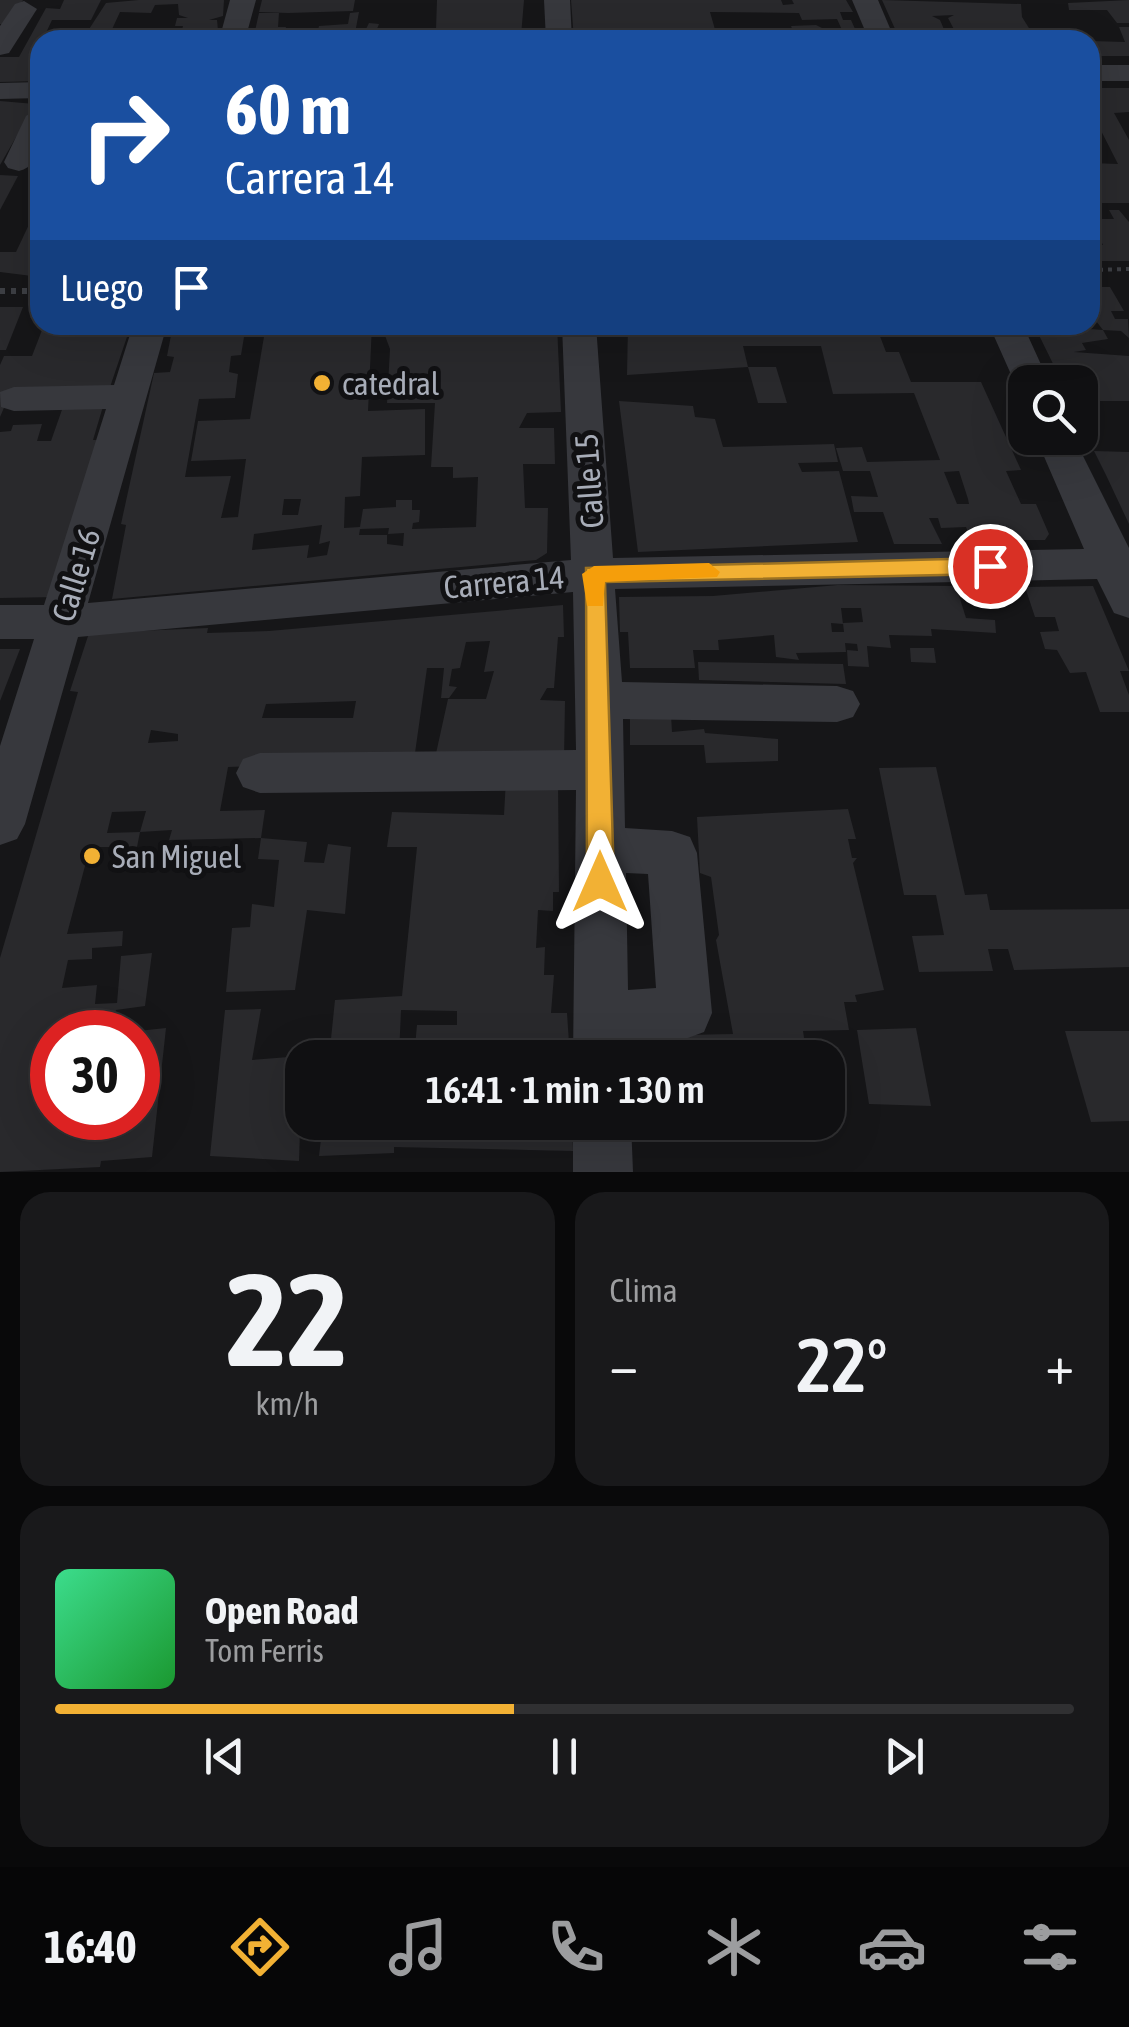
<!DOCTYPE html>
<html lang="es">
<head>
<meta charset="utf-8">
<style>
	body { margin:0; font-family:"Asap Condensed",sans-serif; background:#19191b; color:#f1f3f6; height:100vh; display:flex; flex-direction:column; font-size:38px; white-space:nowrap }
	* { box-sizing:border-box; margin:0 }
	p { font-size:32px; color:#9c9d9f }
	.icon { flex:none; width:55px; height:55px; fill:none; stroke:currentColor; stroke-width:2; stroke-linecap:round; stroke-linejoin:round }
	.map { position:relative; height:1172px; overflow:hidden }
	.panel { display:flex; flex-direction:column; gap:20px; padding:20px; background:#09090a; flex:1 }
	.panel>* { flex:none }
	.banner { position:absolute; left:30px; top:30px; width:1070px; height:305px; border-radius:30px; box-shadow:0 10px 40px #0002,0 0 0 2px #303032; background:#1a4fa0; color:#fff; overflow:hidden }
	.buttons { position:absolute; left:1008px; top:365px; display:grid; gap:20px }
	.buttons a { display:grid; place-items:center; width:90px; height:90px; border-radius:20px; background:#101012; box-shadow:0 10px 40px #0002,0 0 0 2px #303032; font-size:50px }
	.speed { position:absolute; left:30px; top:1010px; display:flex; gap:20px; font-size:50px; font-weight:700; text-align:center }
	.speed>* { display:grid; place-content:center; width:130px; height:130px; border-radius:50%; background:#101012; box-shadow:0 10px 40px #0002,0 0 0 2px #303032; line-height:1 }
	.speed .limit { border:15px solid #d22; background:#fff; color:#111 }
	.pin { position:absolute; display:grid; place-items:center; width:85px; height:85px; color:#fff; margin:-42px; border:5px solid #fff; border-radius:50%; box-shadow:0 2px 10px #0007 }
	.me { position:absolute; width:110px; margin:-55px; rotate:0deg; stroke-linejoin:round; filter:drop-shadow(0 0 8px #0008) }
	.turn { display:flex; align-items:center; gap:35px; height:210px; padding:0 30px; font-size:45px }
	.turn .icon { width:130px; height:130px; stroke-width:2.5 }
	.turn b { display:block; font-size:70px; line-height:85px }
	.then { display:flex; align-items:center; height:95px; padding:0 30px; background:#0003; gap:20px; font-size:38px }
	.big { font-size:75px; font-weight:600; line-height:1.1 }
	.panel .tile { flex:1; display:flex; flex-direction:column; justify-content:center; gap:15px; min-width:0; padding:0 35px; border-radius:30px; background:#19191b }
	.panel .dial { align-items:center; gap:0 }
	.dial b { font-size:130px; line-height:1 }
	.song { display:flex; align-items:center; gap:30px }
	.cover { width:120px; height:120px; border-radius:15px; background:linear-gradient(135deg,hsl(150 70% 55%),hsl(130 70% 35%)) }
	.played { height:10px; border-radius:5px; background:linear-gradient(90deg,#f2b134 45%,#303032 45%) }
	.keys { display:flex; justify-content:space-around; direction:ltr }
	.heat { display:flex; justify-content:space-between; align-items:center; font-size:55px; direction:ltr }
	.panel .tiles { flex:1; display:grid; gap:20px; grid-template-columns:1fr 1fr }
	.tile:last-child { grid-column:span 2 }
	.trip { position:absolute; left:285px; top:1040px; width:560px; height:100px; border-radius:30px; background:#101012; box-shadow:0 10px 40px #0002,0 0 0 2px #303032; font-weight:600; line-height:100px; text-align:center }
	.tab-bar { display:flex; height:160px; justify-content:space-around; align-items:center; background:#060607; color:#9c9d9f }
	.tab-bar .icon { width:70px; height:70px }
	.tab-bar .active { color:#f2b134 }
	.tab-bar b { font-size:45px; color:#f1f3f6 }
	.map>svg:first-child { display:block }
	.building { fill:#29292c; fill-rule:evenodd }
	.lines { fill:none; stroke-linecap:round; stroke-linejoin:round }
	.path-far1 { stroke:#3d3f44; stroke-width:4; stroke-dasharray:4 5; stroke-linecap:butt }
	.path { stroke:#3d3f44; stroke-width:6; stroke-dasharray:5 6; stroke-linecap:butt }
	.minor { fill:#37383d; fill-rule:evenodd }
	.route { fill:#f2b134; stroke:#9d7322; stroke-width:2.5 }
	.slow { fill:#f59e0b }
	.poi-dot { fill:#f2b134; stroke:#111113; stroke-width:4 }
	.labels { text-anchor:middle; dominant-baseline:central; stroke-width:10; stroke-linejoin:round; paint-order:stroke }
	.poi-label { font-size:32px; fill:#a8adb8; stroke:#111113; text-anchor:start }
	.street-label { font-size:32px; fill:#a8adb8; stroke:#111113 }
</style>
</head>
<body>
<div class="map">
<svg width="1129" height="1172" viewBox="0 0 1129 1172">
	<rect width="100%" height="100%" fill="#161618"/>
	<!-- building -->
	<g class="building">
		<path d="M0,0H23L7,24H0Z"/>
		<path d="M64,0H101L91,20H52L44,37L59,40H40V81L0,82V57H19L46,8L60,9Z"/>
		<path d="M139,0H224L223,16L209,20H217L219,40H170L173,34H181L183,26H175L177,18H188L179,15L178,4L155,5L151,13L120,12L107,40H82L106,3Z"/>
		<path d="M262,0H355L353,11L288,13L259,12Z"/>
		<path d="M437,0H524L521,36L527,40H493V32H479L475,40H396L398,33L457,32V28L436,29Z"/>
		<path d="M571,0H781L783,5L794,4L792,0H846L853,12H840L843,20H851L860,40H796L791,26L816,25L830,32H843L837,19L802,20L799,13L710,12L718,40H671V35H662V40H574Z"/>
		<path d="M882,0L1021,4L1022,17L1034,36L998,40L958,37L948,18L954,15L932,16L940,20L946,34L900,40Z"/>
		<path d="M1129,0V23H1117L1107,10H1069L1068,3Z"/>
		<path d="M359,12L355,33H364L369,23L379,24L375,34L353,40H315L319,26L348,24L350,13Z"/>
		<path d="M259,13H279L278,27H286L283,40H253Z"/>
		<path d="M1119,27H1129V56H1090V41L1125,42Z"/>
		<path d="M1090,88H1129V112L1114,113L1129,140V203H1090V163L1118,164L1090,109Z"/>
		<path d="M0,101L35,104L0,165Z"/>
		<path d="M0,175L18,176L0,210Z"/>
		<path d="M1090,210H1096L1100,219H1114L1109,210H1119L1129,222V261H1101L1092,245H1103L1099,237H1090Z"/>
		<path d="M34,214H40V277L0,272V252H16Z"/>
		<path d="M1090,287H1110L1124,311H1111L1115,319H1128L1129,338L1121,331L1103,330L1090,313Z"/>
		<path d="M0,307H23L6,350H0Z"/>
		<path d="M44,325H131L109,390L12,389L0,417V365L4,356H32Z"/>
		<path d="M173,325H246L241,355L231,356L229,372L238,374L235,398L199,399L185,477L231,476L221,518L238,517L246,459L191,461L198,421L250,419L266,325H372L368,411L425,409V455L362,457L360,496L345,497L344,528L360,527L363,509L396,507V500H412V510H420L419,522L413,523L412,529L476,527L478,477L453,478V467H431L435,403H387L390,349L381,325H557L561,412L527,413L519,428H554L555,464H523L525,508H548L547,553L536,560L112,599L126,525L121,524L154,373L170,372L174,357L167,356ZM284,499H301L298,515H282ZM322,525L319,544L330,541L327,555L307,558L309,545L252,550L254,534ZM389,528L388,534L404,533L403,546L387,544V535H359L360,529Z"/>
		<path d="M628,325H889L891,330L878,331L886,352H899L911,382H981L1021,470L1006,471L1021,504H1036L1049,534L1045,540H971L966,527L941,528L938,518H929L942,544H894L883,512H854L851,496L878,497L870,471H843L836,448L862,447L867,462L940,460L914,393L833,394L821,346H743L748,367L627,375ZM959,471L968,499L969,504H957L944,472Z"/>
		<path d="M1034,325L1103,330L1108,339L1082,343L1086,350L1074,352L1129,356V401H1080V382H1062Z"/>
		<path d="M748,367H776L787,403H758Z"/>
		<path d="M619,401L693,406L695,417L715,419L723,447L834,444L838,462L798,463L802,472L839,471L858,542L638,552Z"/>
		<path d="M104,403L93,440H103L57,597L0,598V432L11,431L13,425L42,424L37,441H51L64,404Z"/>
		<path d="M1094,451L1129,452V524L1106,475Z"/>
		<path d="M838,585L956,586L966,618L995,620L996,633L931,629L932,636L889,635L891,648L867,646L869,667L848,666L847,650L858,651L857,644L845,643L846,652L796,653L799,660L776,657L774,635L718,640L719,650H693L695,668H630L628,632H620L619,597L713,596ZM841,608H861L863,622L843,623L844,632H832L831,623L843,624Z"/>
		<path d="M1093,586L1129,671H1120L1129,695V712H1100L1086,672L1070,673L1057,650L1045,649L1040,632L1059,631L1055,617H1035L1025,587Z"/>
		<path d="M563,605L564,637H558L554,688H547L540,700L565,701L564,759L435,758L448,699H486L494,671L484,672L490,641L466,642L460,668L452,669L449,686L457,687L449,698H441L444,668H427L414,760L228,767L220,811L265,810L261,838L169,840L172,830L140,832L146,811L112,812L107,833L140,832L137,847H90L67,934L123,931L122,946L92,948V959L68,960L62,988L97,985L95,1004L117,1003L121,956L152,953L145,1006L116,1010L115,1016L70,1020L67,1032H52V1118H138V1031L166,1028L152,1157L101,1161L100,1167L0,1172V958L78,692L70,691L89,633L208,628L207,633L269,631ZM356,701L353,718H262L266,704ZM151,730L178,734V741L148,743Z"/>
		<path d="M910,648H934L936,663L911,662Z"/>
		<path d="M0,649H20L0,701Z"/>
		<path d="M698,662L843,664L846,684L699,680Z"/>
		<path d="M671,715L672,732L704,729L705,733L778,739V761L706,763L704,745H630V717Z"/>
		<path d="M936,767L965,895L987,894L990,910L1129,909V967L1014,970L1008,949H988L993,971L919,972L912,936L944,935L936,895H904L879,768Z"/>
		<path d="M506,779L558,781L559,892H553V911L538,910L536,948L545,947L544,975H554L551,1013H567L570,1058H414L417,1025H457V1011L401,1010L399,1056L329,1058L335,1000L402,996L417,847H387L392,812L504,815Z"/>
		<path d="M848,809L856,839H848L852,858H857L853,863L884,990L855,995L857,1002H844L849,1030L803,1031L807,1058H642L641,1036L733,1034L716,940L719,935L711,877L700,873L697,817Z"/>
		<path d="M261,838L307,842L304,862L324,863L328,844L351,847L345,914L307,910L295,990L226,992L232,928L250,927L252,904L274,907L279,860L258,859Z"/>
		<path d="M261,1009L252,1060L289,1057V1067L302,1066L299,1161L210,1156L225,1010Z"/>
		<path d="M916,1028L931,1106L869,1104L857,1030Z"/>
		<path d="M1065,1031H1129V1121L1091,1122Z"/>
		<path d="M323,1122H572L573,1151L394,1147V1153L319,1156Z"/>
		<path d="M644,1122H779V1128L644,1132Z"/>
	</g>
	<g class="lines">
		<!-- path-far1 -->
		<path class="path-far1" d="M1090,270L1129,269"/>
		<!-- path -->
		<path class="path" d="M0,291H40"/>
		<!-- minor -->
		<g class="minor">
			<path d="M230,0H256L245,40H219Z"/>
			<path d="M544,0H570L572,40H546Z"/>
			<path d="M852,0H878L895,40H869Z"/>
			<path d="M24,1L37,9L9,53L0,55V26L15,4Z"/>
			<rect x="1090" y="65" width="39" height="16"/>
			<path d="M40,82V98L0,99V83Z"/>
			<path d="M40,107C40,130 46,164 19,171L8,168L4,162L26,116Z"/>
			<path d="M133,325H167L88,603L571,560L562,325H596L613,558L1084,549L1036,438H1074L1129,548V618L1114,613L1097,579L615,589L622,682L837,686L853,691L860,704L853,717L837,722L623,719L625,828L672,831L690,837L697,853L712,1013L704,1032L685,1039L629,1043V1058H573L576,790L260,793L243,787L236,773L243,759L260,753L576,750L573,592L78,637L25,824L17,839L0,845V746L34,639H0V605H44L106,409L14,411L1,407L0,392L14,387L114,385ZM626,873L648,874L656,988L628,990Z"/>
			<path d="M989,325H1023L1049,382H1025V392L1018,390Z"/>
			<path d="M573,1122H631L633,1172H573Z"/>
		</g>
	</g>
	<!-- route -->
	<path class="route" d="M990,558L1002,566L990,574L605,582L614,882L610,891L600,895L591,891L587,882L586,568Z"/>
	<!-- slow -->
	<path class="slow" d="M709,563L720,572L717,577L605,582L603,606H587L582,574L594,566Z"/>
	<!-- markers -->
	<g class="poi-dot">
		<circle cx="322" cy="383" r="10"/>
		<circle cx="92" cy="856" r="10"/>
	</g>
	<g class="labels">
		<!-- poi labels -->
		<g class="poi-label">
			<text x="342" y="383">catedral</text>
			<text x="112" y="856">San Miguel</text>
		</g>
		<!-- street labels -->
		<g class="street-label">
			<text transform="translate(589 481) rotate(-94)">Calle 15</text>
			<text transform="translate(76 575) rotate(-73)">Calle 16</text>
			<text transform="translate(504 582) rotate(-5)">Carrera 14</text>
		</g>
	</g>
</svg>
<div class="buttons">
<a><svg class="icon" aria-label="search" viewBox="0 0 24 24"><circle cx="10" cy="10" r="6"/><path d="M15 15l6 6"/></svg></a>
</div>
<div class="speed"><div class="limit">30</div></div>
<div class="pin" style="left:990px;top:566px;background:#d93025"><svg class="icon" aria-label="arrive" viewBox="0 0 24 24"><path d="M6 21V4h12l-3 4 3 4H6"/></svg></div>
<svg class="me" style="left:600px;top:882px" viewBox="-20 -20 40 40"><path d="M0-17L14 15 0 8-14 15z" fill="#f2b134" stroke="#fff" stroke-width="4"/></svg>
<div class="trip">16:41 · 1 min · 130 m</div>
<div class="banner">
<div class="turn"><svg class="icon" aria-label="right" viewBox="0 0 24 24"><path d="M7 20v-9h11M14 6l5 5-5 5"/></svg><div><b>60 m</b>Carrera 14</div></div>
<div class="then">Luego<svg class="icon" aria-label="arrive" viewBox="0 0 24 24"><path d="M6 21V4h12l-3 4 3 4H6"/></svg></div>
</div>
</div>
<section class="panel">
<div class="tiles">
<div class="tile dial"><b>22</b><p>km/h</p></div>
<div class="tile"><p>Clima</p>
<div class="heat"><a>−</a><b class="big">22°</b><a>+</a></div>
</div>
<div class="tile">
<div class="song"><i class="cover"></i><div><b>Open Road</b><p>Tom Ferris</p></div></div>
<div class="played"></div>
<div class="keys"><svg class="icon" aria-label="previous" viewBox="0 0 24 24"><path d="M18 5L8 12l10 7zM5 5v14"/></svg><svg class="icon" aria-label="pause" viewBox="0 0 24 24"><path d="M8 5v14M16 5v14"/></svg><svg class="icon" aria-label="next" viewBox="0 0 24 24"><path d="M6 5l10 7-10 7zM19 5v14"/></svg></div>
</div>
</div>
</section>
<nav class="tab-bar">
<b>16:40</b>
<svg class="icon active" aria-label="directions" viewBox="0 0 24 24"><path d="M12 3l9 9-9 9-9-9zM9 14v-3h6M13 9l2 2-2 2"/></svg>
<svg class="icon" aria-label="music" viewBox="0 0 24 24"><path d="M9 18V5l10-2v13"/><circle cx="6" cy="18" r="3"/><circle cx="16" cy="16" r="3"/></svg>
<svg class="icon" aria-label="phone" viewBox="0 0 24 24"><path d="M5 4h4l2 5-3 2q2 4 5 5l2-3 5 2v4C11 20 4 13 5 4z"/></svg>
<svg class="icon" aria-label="climate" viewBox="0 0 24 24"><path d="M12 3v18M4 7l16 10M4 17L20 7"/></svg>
<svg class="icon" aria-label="car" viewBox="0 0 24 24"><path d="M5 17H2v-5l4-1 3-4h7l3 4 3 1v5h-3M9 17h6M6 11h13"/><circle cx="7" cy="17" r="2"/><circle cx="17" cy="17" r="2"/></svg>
<svg class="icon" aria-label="filters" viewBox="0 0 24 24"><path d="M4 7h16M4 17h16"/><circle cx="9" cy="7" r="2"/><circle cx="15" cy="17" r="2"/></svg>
</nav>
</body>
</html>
